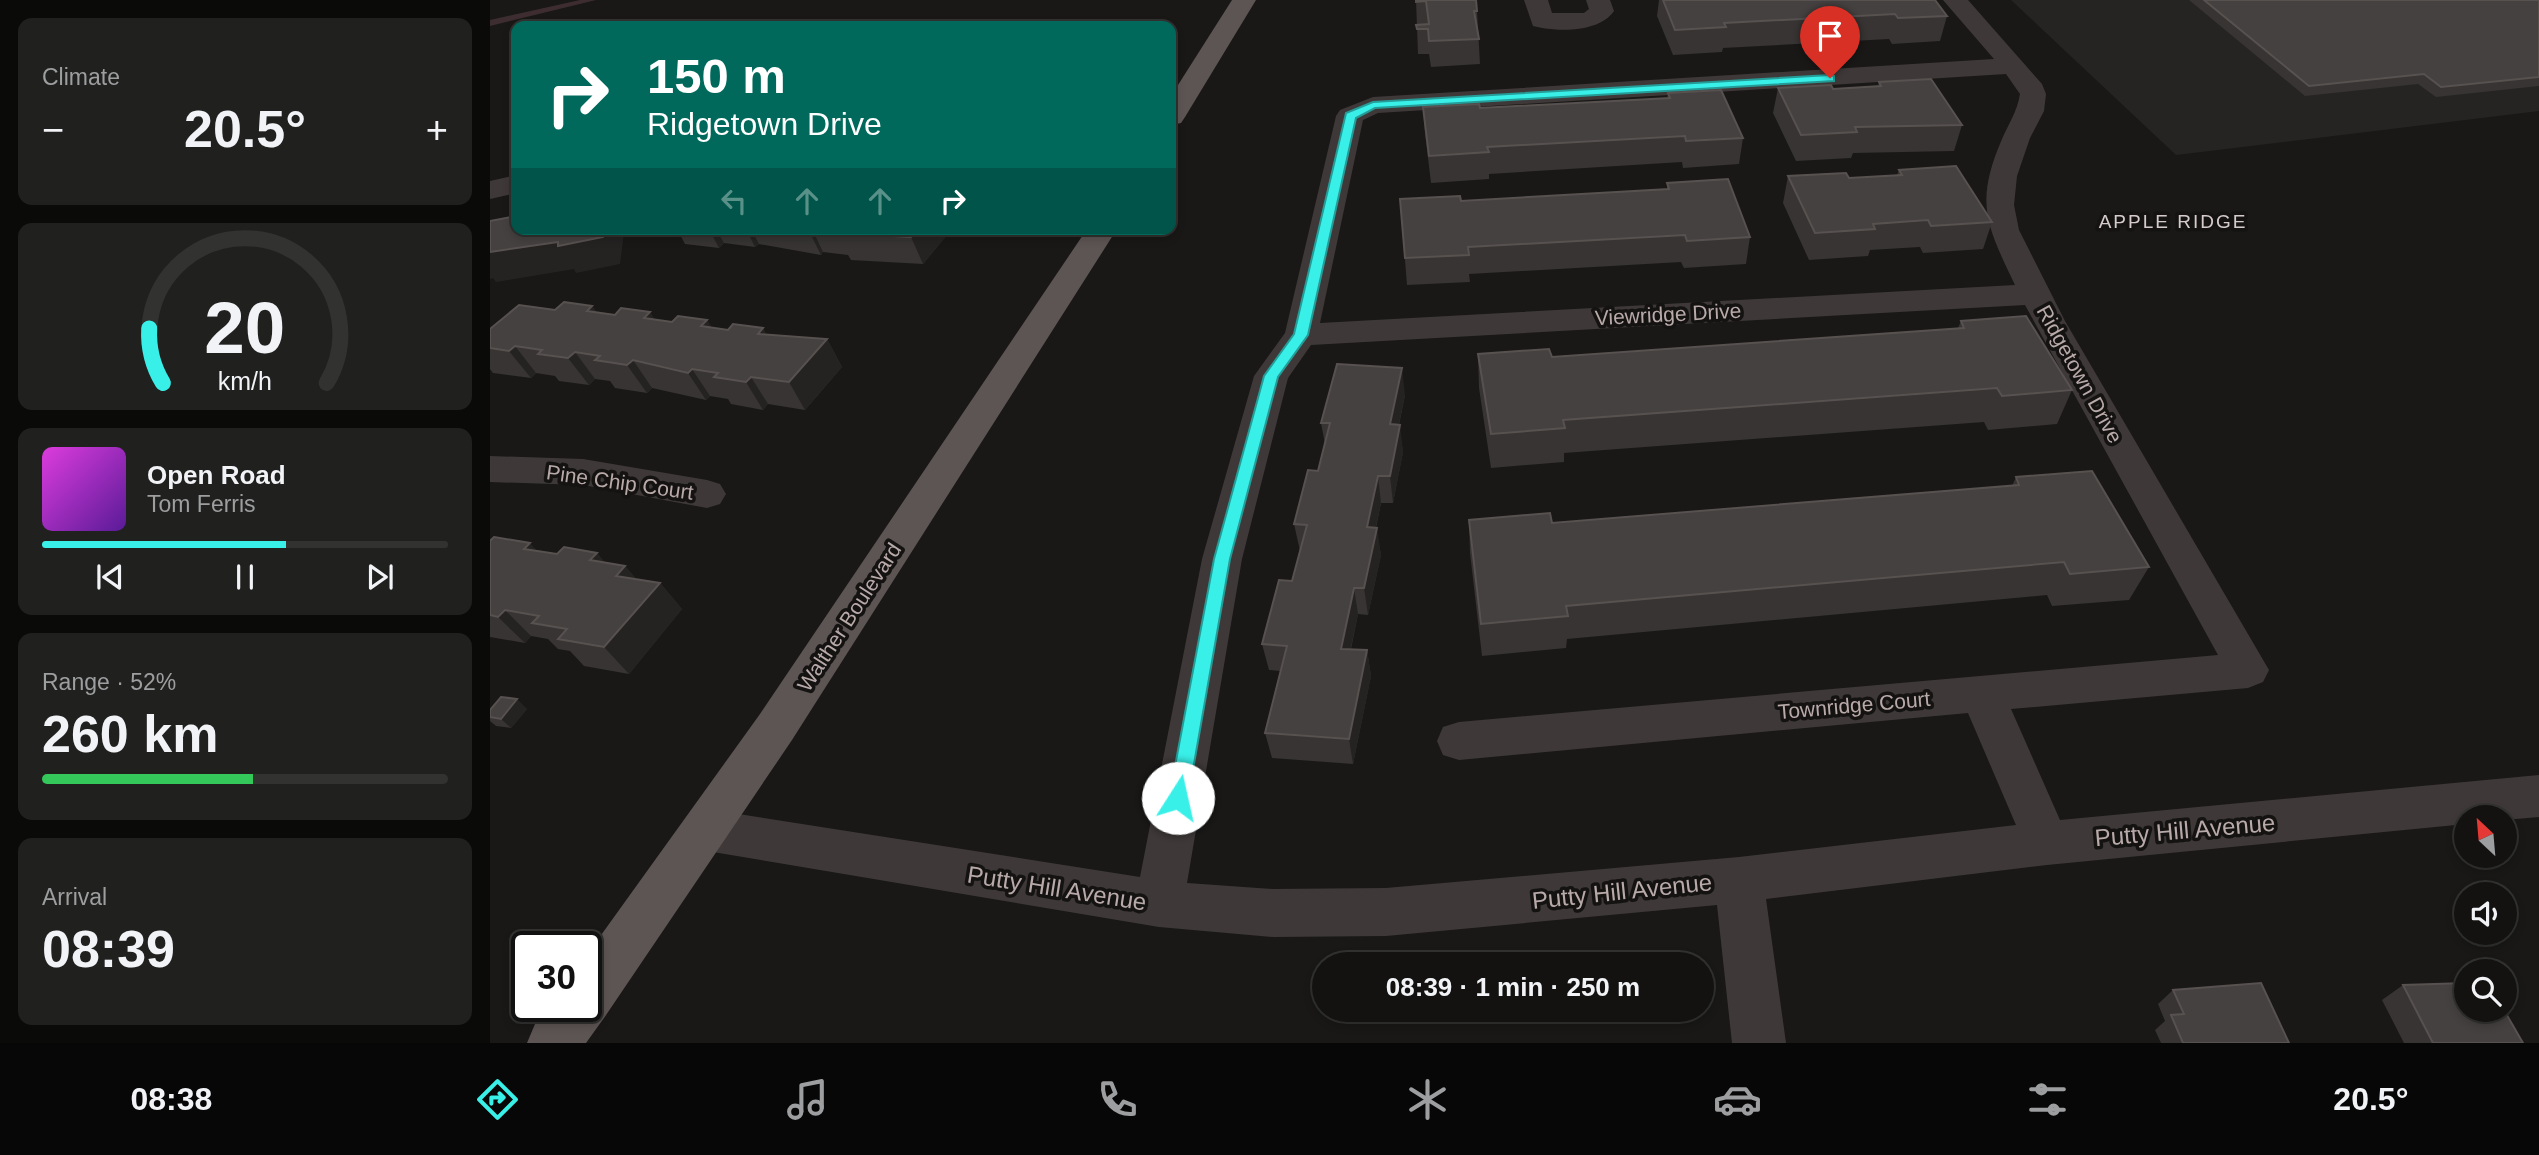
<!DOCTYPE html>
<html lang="en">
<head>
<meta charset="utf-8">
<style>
	body { margin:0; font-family:Helvetica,sans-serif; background:#20201f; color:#f1f3f6; height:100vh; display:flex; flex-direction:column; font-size:26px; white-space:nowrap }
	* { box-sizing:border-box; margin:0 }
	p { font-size:23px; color:#9d9e9f }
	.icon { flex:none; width:38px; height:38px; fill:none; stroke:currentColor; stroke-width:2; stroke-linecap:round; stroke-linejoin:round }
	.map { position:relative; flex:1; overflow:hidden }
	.panel { display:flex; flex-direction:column; gap:18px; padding:18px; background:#0a0a09; width:490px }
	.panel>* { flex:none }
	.hud { position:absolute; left:21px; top:21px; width:665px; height:214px; border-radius:14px; box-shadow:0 4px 10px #0003,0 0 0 2px #323231; background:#00695c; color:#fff; overflow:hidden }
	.needle { width:46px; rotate:334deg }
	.buttons { position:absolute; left:1964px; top:805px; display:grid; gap:14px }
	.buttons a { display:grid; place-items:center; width:63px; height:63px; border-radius:50%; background:#131211; box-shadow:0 4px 10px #0003,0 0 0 2px #323231; font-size:35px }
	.speed { position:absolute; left:21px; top:931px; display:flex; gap:14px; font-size:35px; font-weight:700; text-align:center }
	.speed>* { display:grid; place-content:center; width:91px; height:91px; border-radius:50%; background:#131211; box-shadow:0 4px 10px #0003,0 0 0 2px #323231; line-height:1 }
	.speed .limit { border:4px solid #111; border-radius:10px; background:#fff; color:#111 }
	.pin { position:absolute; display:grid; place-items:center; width:60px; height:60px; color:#fff; margin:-72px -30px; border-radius:50% 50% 50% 0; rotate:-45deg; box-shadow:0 0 7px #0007 }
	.pin .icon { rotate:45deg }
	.me { position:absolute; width:77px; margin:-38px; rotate:10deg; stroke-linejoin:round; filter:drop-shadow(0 0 5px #0008) }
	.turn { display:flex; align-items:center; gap:24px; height:147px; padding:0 21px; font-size:32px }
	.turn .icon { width:91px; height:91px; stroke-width:2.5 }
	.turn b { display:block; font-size:49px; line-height:60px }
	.lanes { display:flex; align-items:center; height:66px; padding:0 21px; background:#0003; justify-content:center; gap:35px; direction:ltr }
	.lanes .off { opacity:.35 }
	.big { font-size:52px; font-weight:600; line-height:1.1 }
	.panel .card { flex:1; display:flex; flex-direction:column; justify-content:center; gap:10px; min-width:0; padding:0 24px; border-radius:14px; background:#20201f }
	.panel .dial { align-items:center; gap:0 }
	.dial svg { height:182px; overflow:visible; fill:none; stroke:#323231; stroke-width:7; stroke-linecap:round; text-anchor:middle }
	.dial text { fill:#f1f3f6; stroke:none }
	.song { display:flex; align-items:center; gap:21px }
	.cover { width:84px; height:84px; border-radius:10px; background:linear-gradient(135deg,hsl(300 70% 55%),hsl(270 70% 35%)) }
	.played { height:7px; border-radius:4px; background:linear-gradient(90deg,#39f0e9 60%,#323231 60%) }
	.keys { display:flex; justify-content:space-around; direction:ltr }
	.heat { display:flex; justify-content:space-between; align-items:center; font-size:38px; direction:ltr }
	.charge { height:10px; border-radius:5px; background:linear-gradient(90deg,#34c759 52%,#323231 0) }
	.trip { position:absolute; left:822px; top:952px; width:402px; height:70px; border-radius:35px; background:#131211; box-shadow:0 4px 10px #0003,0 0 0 2px #323231; font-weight:600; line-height:70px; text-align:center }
	.tab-bar { display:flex; height:112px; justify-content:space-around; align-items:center; background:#080707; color:#9d9e9f }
	.tab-bar .icon { width:49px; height:49px }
	.tab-bar .on { color:#39f0e9 }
	.tab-bar b { font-size:32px; color:#f1f3f6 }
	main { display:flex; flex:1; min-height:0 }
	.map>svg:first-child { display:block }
	.built { fill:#262423 }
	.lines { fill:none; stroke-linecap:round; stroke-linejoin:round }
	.stream { fill:#3d2d31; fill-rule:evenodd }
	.minor { fill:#3e3938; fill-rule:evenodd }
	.major { fill:#5d5554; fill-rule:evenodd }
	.wall { fill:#373433 }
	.shaded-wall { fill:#252322 }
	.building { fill:#454140; stroke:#575150; stroke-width:2 }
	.route { fill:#39f0e9; stroke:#259c97; stroke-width:2 }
	.labels { text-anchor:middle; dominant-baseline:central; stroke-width:7; stroke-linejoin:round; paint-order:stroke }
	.far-neighbourhood-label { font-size:19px; letter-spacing:2px; fill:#d5cbcb; stroke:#141312 }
	.street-label { font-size:21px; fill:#b9aaaa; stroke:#141312 }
	.near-street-label { font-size:24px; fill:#b9aaaa; stroke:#141312 }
</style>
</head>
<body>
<main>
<section class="panel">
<div class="card"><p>Climate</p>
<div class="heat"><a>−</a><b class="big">20.5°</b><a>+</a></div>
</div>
<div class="card dial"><svg viewBox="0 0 100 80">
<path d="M14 69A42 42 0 1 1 86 69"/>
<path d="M14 69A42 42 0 0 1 8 45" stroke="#39f0e9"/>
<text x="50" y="56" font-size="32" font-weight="700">20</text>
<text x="50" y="72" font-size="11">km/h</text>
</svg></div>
<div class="card">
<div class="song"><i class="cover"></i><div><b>Open Road</b><p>Tom Ferris</p></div></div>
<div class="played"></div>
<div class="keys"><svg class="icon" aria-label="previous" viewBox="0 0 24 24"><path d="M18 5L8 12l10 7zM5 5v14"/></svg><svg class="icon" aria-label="pause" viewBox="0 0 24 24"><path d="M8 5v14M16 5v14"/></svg><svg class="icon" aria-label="next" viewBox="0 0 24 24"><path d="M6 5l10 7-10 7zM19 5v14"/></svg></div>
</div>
<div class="card"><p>Range · 52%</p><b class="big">260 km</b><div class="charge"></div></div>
<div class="card"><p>Arrival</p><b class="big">08:39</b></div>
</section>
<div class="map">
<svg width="2049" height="1043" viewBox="0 0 2049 1043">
	<rect width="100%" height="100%" fill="#191817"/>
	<!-- built -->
	<path class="built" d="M1521,0H2049V111L1686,155Z"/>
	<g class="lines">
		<!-- stream -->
		<path class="stream" d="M90,0H106L0,26V20Z"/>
		<!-- minor -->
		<g class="minor">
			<path d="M1034,0H1058L1062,13H1094L1099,9L1096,0H1120L1124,11C1109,33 1067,32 1043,26Z"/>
			<path d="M1453,0H1478L1552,84L1556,94L1554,111L1540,138L1527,176L1524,205L1529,230L1575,321L1779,670L1773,682L1758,688L1521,709L1570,820L2049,775V817L2014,820V817H1976V824L1557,865L1276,899L1296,1043H1242L1227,905L896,936L783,937L669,927L217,851L200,845L193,830L200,815L217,809L650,877L712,559L764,376L795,333L846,116L850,110L883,97L1504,59ZM1516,74L1530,94C1527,112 1519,123 1512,139C1484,204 1497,226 1525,285L830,323L873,120L888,113ZM1535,305L1728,655L969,722L953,727L947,741L953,755L969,760L1478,713L1526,825L1249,857L896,888L783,889L697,883L752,559L798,378L821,345Z"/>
			<path d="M26,175V193L0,199V181Z"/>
			<path d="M0,456L93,459L217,480L230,484L236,494L230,504L217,508L93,485L0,482Z"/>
		</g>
		<!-- major -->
		<g class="major">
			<path d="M742,0H766L695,117L691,123L681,125V96Z"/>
			<path d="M597,229H627L302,740L114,1018L96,1043H37L45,1024L59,1006H96V956L270,714Z"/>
		</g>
	</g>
	<!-- wall -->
	<g class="wall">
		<path d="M926,0L987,11L990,64L941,67L939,54H928Z"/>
		<path d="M1169,0H1445L1457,16L1450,41L1402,44L1399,39L1233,48L1232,52L1183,55L1167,16Z"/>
		<path d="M1699,0H2049V86L1946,97L1928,84L1815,96Z"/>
		<path d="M1389,82L1472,125L1464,151L1363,153L1361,158L1306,161L1283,113L1288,88L1343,89L1388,86Z"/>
		<path d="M1178,93L1253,138L1249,164L1193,168L1192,162L999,174V179L941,183L935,133L933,107L990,108L1177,98Z"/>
		<path d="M1409,170L1502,222L1493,249L1433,253L1430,247L1380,250L1378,256L1319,260L1293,203L1298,176L1359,178L1407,175Z"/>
		<path d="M1177,183L1260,237L1256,264L1194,268L1191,262L979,274L980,282L917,285L910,199L971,201L1177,189Z"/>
		<path d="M187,229H461V230L433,264L361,260L358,255L333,252L331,255L269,244L265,247L234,243L229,248L195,244Z"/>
		<path d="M102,306L107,313L182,322L217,320L221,327L238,330L273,328L276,334L337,339L352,367L315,410L278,404L273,410L241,404L238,399L220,396L216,400L162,388L157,393L125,388L120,381L105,379L99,385L69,381L65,376L46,373L41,378L3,373L0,369V329L65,310Z"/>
		<path d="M1471,321L1582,390L1567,424L1498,430L1494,422L1074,453V462L1001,468L989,388L988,354L1062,357L1468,328Z"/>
		<path d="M915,395L909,425L913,452L903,503H891L886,528L891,555L878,615L868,614L861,649L877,650L881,676L863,764L782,758L775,733L790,671L779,670L772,644L802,581L810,551L804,524L828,471L835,444L831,423Z"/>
		<path d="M1526,477L1659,567L1639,600L1562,606L1557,595L1077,639L1076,648L992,656L980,553L979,520L1062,523L1522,486Z"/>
		<path d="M0,541L67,554L107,553L115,563L135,566L146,579L170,583L192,609L139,674L94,666L80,651L68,649L58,639L41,636L35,643L0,637Z"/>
		<path d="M37,709L21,728L6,726L0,721V710Z"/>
		<path d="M1913,985L2033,1043H1914L1892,1000Z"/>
		<path d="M1683,990L1799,1043H1671L1665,1030L1675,1021L1668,1004Z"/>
	</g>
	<!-- shaded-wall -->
	<g class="shaded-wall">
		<path d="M114,229H132L134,232L130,264L86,273L84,269L6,282L3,278L0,279V252Z"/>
		<path d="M219,229H226L234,243L229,248Z"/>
		<path d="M256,229H261L269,244L265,247Z"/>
		<path d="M318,229H322L333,252L331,255Z"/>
		<path d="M428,229H461V230L433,264L421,237Z"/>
		<path d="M102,306L121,334L97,311Z"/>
		<path d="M160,312L178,340L154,318Z"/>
		<path d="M217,320L234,347L211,326Z"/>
		<path d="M273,328L288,356L268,334Z"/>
		<path d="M337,339L352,367L315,410L299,382Z"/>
		<path d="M25,346L46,373L41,378L19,351Z"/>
		<path d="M85,352L105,379L99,385L78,358Z"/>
		<path d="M143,360L162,388L157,393L137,365Z"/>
		<path d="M912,368L915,395L903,452L900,424Z"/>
		<path d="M202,369L220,396L216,400L198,373Z"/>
		<path d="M261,377L278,404L273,410L256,382Z"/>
		<path d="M910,425L913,452L903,503L900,476Z"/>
		<path d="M888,476L891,503L880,554L877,527Z"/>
		<path d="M887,528L891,555L878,615L874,588Z"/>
		<path d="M40,543L64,570L34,549Z"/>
		<path d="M107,553L126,576L135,566L158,592L149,602L130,580L123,587L100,560Z"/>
		<path d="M170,583L192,609L139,674L114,647Z"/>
		<path d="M864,588L868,614L855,675L851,649Z"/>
		<path d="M15,610L41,636L35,643L8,617Z"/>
		<path d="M877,650L881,676L863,764L859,739Z"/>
		<path d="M27,699L37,709L21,728L11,719Z"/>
	</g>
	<!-- building -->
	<g class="building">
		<path d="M926,0H986L987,11H984L989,39L939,41L938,29H927L926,25L939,24L936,1L926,2Z"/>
		<path d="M1173,0H1445L1457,16L1408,18L1405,14L1234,23L1236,27L1185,30Z"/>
		<path d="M1714,0H2049V77L1951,87L1934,74L1819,86Z"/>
		<path d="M1441,79L1472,125L1365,127L1367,132L1311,135L1288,88L1341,85L1343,89L1391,86L1389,82Z"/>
		<path d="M1231,90L1253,138L1196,141L1195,136L997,147L999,152L939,156L933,107L989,104L990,108L1180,98L1178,93Z"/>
		<path d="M1466,166L1502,222L1441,226L1438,220L1383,224L1385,229L1325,233L1298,176L1356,173L1359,178L1412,175L1409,170Z"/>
		<path d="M1238,179L1260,237L1197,241L1195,235L978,247L979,255L915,258L910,199L970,196L971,201L1179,189L1177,183Z"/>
		<path d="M26,216V229H114L113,237L68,246V242L0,252V221Z"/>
		<path d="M351,229H428L421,237L348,233Z"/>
		<path d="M74,302L102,306L97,311L125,315L131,308L160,312L154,318L182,322L188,316L217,320L211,326L238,330L243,324L273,328L268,334L337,339L299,382L261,377L256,382L224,377L228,373L202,369L198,373L143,360L137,365L105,360L110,356L85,352L78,358L48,354L52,350L25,346L19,351L0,348V329L29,305L65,310Z"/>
		<path d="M1536,316L1582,390L1512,396L1507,388L1073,420L1075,428L1001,434L988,354L1059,349L1062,357L1474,328L1471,321Z"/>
		<path d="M847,364L912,368L900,424L910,425L900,476H888L877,527L887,528L874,588H864L851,649L877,650L859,739L775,733L797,646L772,644L789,580L802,581L817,525L804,524L818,470L828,471L840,423H831Z"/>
		<path d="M1602,471L1659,567L1580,574L1574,562L1076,606L1078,616L991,624L979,520L1060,513L1062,523L1529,485L1526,477Z"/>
		<path d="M4,537L40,543L34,549L67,554L74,547L107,553L100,560L135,566L126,576L170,583L114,647L68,639L77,629L42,623L49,616L15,610L8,617L0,615V541Z"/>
		<path d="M11,697L27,699L11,719L0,717V710Z"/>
		<path d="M1771,983L1799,1043H1693L1681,1015L1694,1014L1683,990Z"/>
		<path d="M1976,983V1010H2014L2033,1043H1943L1913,985Z"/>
	</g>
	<!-- route -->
	<path class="route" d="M1340,75L1344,76V81L885,108L866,118L818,335L788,377L740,559L698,798L695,804L688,807L682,804L679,798L724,559L774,376L804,334L856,113L883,102Z"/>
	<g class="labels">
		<!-- far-neighbourhood labels -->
		<g class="far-neighbourhood-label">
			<text x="1683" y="221">APPLE RIDGE</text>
		</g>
		<!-- street labels -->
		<g class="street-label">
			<text transform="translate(1178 314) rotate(-3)">Viewridge Drive</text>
			<text transform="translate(1590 374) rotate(61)">Ridgetown Drive</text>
			<text transform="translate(130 482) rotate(8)">Pine Chip Court</text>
			<text transform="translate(359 617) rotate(-57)">Walther Boulevard</text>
			<text transform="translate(1364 705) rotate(-5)">Townridge Court</text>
		</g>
		<!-- near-street labels -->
		<g class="near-street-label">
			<text transform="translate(1695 830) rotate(-5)">Putty Hill Avenue</text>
			<text transform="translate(567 888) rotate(9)">Putty Hill Avenue</text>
			<text transform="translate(1132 891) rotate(-6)">Putty Hill Avenue</text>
		</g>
	</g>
</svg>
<div class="buttons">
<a><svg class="needle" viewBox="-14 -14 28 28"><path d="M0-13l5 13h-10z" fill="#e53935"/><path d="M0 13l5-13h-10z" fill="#9d9e9f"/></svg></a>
<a><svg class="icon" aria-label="sound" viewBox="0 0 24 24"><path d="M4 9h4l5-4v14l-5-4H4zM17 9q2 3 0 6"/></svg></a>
<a><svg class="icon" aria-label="search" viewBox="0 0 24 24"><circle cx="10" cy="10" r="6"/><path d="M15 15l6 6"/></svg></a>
</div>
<div class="speed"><div class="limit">30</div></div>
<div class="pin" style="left:1340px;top:78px;background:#d93025"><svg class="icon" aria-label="arrive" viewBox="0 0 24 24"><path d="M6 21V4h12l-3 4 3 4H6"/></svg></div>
<svg class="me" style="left:688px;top:798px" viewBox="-20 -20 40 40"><circle r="19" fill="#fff"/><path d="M0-13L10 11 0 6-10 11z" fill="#39f0e9"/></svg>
<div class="trip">08:39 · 1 min · 250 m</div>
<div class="hud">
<div class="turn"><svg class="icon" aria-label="right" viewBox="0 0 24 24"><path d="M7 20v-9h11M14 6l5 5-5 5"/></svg><div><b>150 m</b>Ridgetown Drive</div></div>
<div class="lanes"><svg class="icon off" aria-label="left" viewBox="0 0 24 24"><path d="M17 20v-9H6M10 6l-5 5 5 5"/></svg><svg class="icon off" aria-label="ahead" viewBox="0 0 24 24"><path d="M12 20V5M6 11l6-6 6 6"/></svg><svg class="icon off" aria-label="ahead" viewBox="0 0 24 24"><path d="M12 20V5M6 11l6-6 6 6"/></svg><svg class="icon" aria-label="right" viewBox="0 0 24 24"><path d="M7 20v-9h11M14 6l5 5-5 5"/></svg></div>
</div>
</div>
</main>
<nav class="tab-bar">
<b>08:38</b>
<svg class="icon on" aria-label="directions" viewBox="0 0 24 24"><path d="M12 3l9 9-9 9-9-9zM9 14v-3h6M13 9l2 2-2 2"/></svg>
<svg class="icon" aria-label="music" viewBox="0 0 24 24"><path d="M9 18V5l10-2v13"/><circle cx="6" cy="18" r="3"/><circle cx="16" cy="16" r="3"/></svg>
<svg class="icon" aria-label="phone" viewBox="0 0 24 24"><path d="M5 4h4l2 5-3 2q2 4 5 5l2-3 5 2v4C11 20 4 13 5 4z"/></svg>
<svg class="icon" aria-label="climate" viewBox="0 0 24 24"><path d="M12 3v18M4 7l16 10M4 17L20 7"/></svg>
<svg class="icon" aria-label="car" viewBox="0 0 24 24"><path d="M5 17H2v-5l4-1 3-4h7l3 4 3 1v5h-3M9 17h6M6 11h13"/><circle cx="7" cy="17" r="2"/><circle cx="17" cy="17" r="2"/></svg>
<svg class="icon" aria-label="filters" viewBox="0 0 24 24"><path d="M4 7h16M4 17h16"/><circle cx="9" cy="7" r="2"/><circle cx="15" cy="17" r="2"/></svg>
<b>20.5°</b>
</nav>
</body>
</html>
